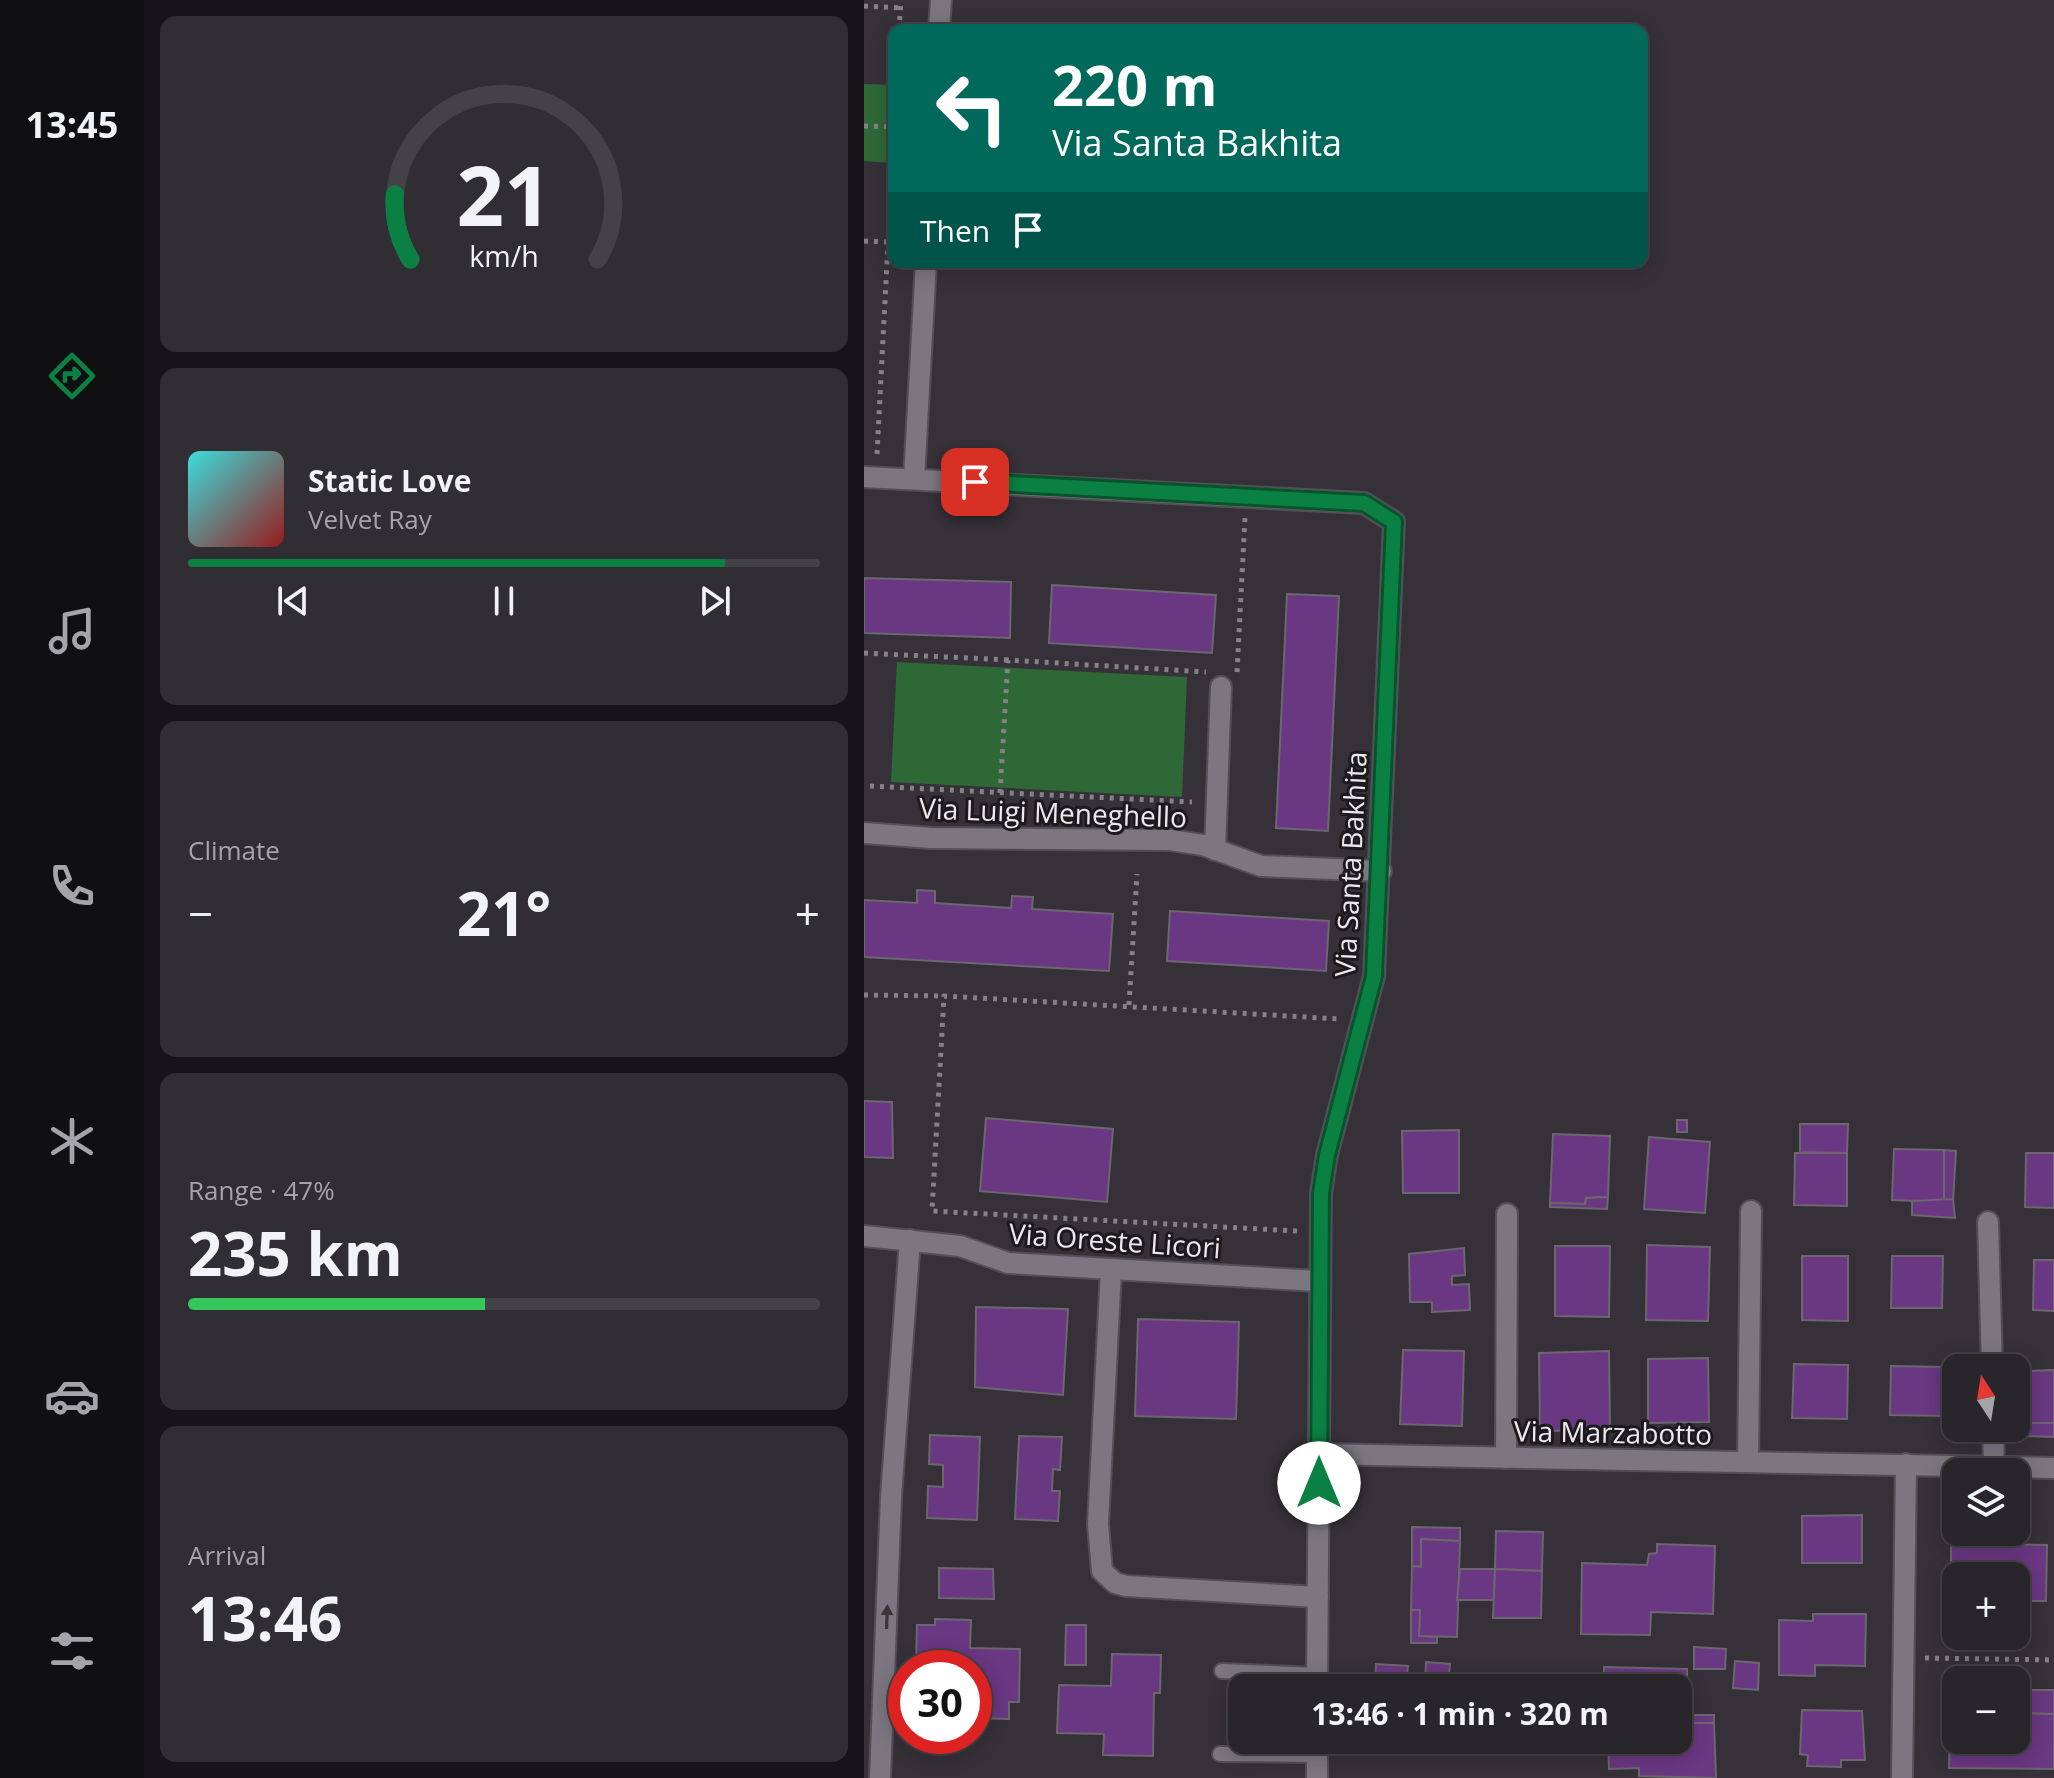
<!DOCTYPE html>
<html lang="en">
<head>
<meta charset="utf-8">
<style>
	body { margin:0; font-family:"Open Sans",sans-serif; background:#302d33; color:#f1f3f6; height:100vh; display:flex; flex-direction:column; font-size:30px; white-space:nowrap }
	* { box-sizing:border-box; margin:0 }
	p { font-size:26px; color:#a5a5a9 }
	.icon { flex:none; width:44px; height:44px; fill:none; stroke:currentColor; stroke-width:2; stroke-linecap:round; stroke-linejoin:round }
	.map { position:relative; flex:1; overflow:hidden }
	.panel { display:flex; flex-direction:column; gap:16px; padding:16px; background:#161418; width:720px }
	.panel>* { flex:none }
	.banner { position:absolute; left:24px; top:24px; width:760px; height:244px; border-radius:16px; box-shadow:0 4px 20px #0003,0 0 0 2px #444247; background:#00695c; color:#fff; overflow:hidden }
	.needle { width:52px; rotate:348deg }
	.controls { position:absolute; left:1078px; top:1354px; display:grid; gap:16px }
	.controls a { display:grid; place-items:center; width:88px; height:88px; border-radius:16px; background:#28252b; box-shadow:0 4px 20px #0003,0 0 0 2px #444247; font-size:40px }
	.speed { position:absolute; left:24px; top:1650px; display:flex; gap:16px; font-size:40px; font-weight:700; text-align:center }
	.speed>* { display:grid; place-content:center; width:104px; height:104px; border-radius:50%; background:#28252b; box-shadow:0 4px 20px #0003,0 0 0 2px #444247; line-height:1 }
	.speed .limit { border:12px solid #d22; background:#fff; color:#111 }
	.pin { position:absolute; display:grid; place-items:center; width:68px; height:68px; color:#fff; margin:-34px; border-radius:16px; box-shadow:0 4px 12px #0006 }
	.me { position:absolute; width:88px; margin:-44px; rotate:0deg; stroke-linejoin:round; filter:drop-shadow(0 0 6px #0008) }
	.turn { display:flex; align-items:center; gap:28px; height:168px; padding:0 32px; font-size:36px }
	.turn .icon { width:104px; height:104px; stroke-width:2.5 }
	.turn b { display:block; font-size:56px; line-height:68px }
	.then { display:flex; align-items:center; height:76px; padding:0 32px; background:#0003; gap:16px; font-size:30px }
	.big { font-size:60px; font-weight:700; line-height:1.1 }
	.panel .tile { flex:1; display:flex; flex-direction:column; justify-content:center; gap:12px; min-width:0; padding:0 28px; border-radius:16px; background:#302d33 }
	.panel .dial { align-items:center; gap:0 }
	.dial svg { height:208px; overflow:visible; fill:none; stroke:#444247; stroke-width:7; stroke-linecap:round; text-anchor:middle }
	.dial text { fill:#f1f3f6; stroke:none }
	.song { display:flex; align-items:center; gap:24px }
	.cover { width:96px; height:96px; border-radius:12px; background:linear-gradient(135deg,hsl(180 70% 55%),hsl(0 70% 35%)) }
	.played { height:8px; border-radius:4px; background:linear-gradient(90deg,#0b8043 85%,#444247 85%) }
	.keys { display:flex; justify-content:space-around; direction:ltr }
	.heat { display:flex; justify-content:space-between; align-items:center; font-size:44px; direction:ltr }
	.charge { height:12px; border-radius:6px; background:linear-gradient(90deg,#34c759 47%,#444247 0) }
	.trip { position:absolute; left:364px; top:1674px; width:464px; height:80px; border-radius:16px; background:#28252b; box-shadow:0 4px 20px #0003,0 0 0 2px #444247; font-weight:700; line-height:80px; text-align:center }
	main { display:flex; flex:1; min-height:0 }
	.tabs { display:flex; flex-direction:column; width:144px; justify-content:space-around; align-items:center; background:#100f11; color:#a5a5a9 }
	.tabs .icon { width:56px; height:56px }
	.tabs .current { color:#0b8043 }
	.tabs b { font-size:36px; color:#f1f3f6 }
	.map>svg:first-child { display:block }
	.green { fill:#2e6836 }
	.building { fill:#6a3782; stroke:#6c666f; stroke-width:2 }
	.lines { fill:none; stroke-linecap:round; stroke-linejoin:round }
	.lane-casing { stroke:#534f56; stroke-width:18 }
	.street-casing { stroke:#534f56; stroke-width:24 }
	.path { stroke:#858187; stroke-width:5; stroke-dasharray:4 6; stroke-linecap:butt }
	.lane { stroke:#7b767f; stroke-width:14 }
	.street { stroke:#7b767f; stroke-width:20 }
	.oneway { fill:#38363a }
	.route-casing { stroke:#07532c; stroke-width:20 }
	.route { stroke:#0b8043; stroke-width:14 }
	.labels { text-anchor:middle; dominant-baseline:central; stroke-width:6; stroke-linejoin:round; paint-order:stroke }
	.street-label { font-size:28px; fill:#ece9ee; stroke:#1c1a1d }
</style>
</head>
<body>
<main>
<nav class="tabs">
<b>13:45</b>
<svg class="icon current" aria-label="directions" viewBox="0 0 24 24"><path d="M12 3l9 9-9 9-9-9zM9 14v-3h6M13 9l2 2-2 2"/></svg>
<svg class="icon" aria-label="music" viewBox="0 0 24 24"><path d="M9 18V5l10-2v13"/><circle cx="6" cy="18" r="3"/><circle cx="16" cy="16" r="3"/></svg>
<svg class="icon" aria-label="phone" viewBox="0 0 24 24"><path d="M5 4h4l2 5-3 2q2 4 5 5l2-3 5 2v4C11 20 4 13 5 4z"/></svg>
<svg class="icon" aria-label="climate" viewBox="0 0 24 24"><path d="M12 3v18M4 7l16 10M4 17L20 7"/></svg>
<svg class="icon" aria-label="car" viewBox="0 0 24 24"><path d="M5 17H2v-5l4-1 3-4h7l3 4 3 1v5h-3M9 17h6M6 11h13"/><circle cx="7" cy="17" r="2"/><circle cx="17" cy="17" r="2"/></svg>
<svg class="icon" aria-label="filters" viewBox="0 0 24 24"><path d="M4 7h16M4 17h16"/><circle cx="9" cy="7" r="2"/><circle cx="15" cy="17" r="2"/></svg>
</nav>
<section class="panel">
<div class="tile dial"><svg viewBox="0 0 100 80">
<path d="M14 69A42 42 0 1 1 86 69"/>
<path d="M14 69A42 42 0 0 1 8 44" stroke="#0b8043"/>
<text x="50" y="56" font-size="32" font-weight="700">21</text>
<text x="50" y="72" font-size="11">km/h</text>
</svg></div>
<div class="tile">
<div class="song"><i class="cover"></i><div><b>Static Love</b><p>Velvet Ray</p></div></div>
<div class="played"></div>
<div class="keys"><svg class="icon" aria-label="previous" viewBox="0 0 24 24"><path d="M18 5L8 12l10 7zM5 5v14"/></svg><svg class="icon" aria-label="pause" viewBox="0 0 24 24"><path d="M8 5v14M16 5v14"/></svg><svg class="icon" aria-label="next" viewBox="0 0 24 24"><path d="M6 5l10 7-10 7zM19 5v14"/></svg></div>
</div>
<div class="tile"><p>Climate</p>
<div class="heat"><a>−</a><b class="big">21°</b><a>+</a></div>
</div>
<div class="tile"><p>Range · 47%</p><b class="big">235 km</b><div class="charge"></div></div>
<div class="tile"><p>Arrival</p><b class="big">13:46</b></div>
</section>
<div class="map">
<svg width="1190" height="1778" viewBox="0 0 1190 1778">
	<rect width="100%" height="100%" fill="#363139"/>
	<!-- green -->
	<g class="green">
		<path d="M0,84L30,85L28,163L0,161Z"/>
		<path d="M33,662L323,677L318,797L27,782Z"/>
	</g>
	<!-- building -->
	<g class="building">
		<path d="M0,578L147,582L146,638L0,633Z"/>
		<path d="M188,585L352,595L348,653L185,643Z"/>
		<path d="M423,594L475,596L464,831L412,828Z"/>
		<path d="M53,890L71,891V903L147,908L148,896L169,897L168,909L249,914L245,971L0,957V900L53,903Z"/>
		<path d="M306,911L465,921L462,971L303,961Z"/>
		<path d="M0,1101L28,1102L29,1158L0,1157Z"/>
		<path d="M122,1118L249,1129L243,1202L116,1191Z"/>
		<rect x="813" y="1120" width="10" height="12"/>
		<path d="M936,1124H984L983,1153L936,1152Z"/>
		<path d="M595,1130V1193H539L538,1131Z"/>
		<path d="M689,1134L746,1136L744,1197L722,1198L721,1204L686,1203Z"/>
		<path d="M785,1137L846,1142L841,1213L780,1209Z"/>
		<path d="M1030,1149L1080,1150V1202L1028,1200Z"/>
		<path d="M1080,1150L1092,1151L1089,1202H1080Z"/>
		<path d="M931,1153H983V1206L930,1205Z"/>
		<path d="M1162,1153H1190V1208L1161,1207Z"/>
		<path d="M744,1197L743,1209L686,1207V1203L721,1204L722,1198Z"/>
		<path d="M1089,1199L1091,1218L1048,1215V1201Z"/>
		<path d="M783,1245L846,1247L844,1321L782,1320Z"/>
		<path d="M691,1246H746L745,1317L691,1316Z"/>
		<path d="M600,1248L601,1275L588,1276V1285L605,1284L606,1310L568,1312V1302H546L545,1254Z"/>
		<path d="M938,1256H984V1321L938,1320Z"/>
		<path d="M1028,1256H1079L1078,1308H1027Z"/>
		<path d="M1170,1260H1190V1311L1169,1310Z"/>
		<path d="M112,1307L204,1309L199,1395L111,1387Z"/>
		<path d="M274,1319L375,1322L372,1419L271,1416Z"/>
		<path d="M539,1350L600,1351L598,1426L536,1424Z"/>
		<path d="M745,1351L746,1430L676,1431L675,1353Z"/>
		<path d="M844,1358L845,1422L784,1423V1359Z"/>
		<path d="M930,1364L984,1365L983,1419L928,1418Z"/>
		<path d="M1027,1366L1084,1367L1083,1416L1026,1415Z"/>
		<path d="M1190,1370V1423H1162L1164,1371Z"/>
		<path d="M1162,1423H1190V1437L1162,1436Z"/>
		<path d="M66,1435L116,1437L113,1520L63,1518L64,1486L79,1487V1465L65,1464Z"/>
		<path d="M155,1436L198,1437L196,1470L189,1469L188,1491H196L194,1521L151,1519Z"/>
		<path d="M998,1515V1563H938V1516Z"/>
		<path d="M548,1527L596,1528V1541L557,1539V1567L548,1566Z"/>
		<path d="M632,1531L679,1532L678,1571L631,1569Z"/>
		<path d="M557,1539L596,1541L593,1637L555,1636L556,1610H547L548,1566L557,1567Z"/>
		<path d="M1087,1543L1183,1545L1182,1601H1152V1576H1092V1600H1087Z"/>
		<path d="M793,1544L851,1546L849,1614L787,1612L786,1635L717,1634L718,1563L783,1565L785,1554L793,1553Z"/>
		<path d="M75,1568L129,1569L130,1599L75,1598Z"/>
		<path d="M596,1569H631L630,1600H593Z"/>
		<path d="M631,1569L678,1571L677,1618H629Z"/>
		<path d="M547,1610H556L555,1636L573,1637V1643H547Z"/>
		<path d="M949,1614H1002L1001,1666L951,1665V1676L915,1675V1620L949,1621Z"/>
		<path d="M71,1619L107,1620L106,1648L156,1649L155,1702H145V1719L110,1718V1668H47V1664H52L53,1625H71Z"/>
		<path d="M202,1625H222V1665H201Z"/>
		<path d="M830,1647L862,1649L861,1669H830Z"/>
		<path d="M248,1654L297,1655L296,1693H290L289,1756L239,1755L240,1734L193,1733L195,1685L247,1686Z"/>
		<path d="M871,1661L895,1663L894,1690L869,1688Z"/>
		<path d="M562,1662L586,1664L584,1688L561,1687Z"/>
		<path d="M512,1664L544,1666L542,1686L511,1684Z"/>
		<path d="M740,1667L823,1669L824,1715H814V1688H740Z"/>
		<path d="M511,1684L542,1686L580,1688H510Z"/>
		<rect x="1086" y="1689" width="6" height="23"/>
		<path d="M1152,1690H1190V1714L1152,1713Z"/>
		<path d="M938,1710L998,1711L1001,1760H977V1767L943,1766L944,1755L936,1754Z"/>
		<path d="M1086,1712H1092V1740H1152V1713L1190,1714V1769L1085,1768Z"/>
		<rect x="814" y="1715" width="36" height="8"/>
		<path d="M814,1723H850L852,1778L775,1776V1768L745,1769L744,1740H814Z"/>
	</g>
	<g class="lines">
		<!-- lane casing -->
		<g class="lane-casing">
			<g id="lane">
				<path d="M358,1671L453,1675"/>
				<path d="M356,1754L453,1755"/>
			</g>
		</g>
		<!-- street casing -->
		<g class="street-casing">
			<g id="street">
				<path d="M75,30L77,0"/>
				<path d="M0,477L500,503L530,522L510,976L463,1155L457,1193L453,1688"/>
				<path d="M50,479L62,262"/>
				<path d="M0,833L67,838L306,840L339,845L397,866L517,871"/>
				<path d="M351,850L357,687"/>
				<path d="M1124,1222L1128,1368"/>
				<path d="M0,1236L96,1246L144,1263L454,1281"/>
				<path d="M247,1270L234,1524L238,1571L251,1583L262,1586L454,1597"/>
				<path d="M1129,1428L1130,1466"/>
				<path d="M455,1454L1190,1468"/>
				<path d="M642,1458L643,1214"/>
				<path d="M884,1462L887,1211"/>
				<path d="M16,1778L27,1497L46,1240"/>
				<path d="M453,1778V1740"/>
				<path d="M1038,1778L1042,1464"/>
			</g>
		</g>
		<!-- path -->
		<g class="path">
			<path d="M0,6L37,8"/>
			<path d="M35,30L37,0"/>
			<path d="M0,126L30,127"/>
			<path d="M0,241L24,242"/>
			<path d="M13,454L30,129"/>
			<path d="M0,653L144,660"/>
			<path d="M373,672L381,518"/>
			<path d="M6,786L328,802"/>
			<path d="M136,793L144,660L342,672"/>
			<path d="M0,995L80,996"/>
			<path d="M265,1005L273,874"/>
			<path d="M433,1231L68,1211L80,996L476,1019"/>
			<path d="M1061,1658L1190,1660"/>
		</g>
		<!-- lane -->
		<use href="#lane" class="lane"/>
		<!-- street -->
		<use href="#street" class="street"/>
	</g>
	<!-- one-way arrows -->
	<defs><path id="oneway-solid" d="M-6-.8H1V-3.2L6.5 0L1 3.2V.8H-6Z" transform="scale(2)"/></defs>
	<use class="oneway" href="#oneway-solid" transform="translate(23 1617) rotate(-88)"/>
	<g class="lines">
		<!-- route casing -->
		<g class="route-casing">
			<path id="route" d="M111,482L500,503L530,522L510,976L463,1155L457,1193L455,1483"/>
		</g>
		<!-- route -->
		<use href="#route" class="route"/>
	</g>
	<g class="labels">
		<!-- street labels -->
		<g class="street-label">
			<text transform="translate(189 812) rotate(2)">Via Luigi Meneghello</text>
			<text transform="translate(486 864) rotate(-87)">Via Santa Bakhita</text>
			<text transform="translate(251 1240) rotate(4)">Via Oreste Licori</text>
			<text transform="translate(749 1432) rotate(1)">Via Marzabotto</text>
		</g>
	</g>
</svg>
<div class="controls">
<a><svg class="needle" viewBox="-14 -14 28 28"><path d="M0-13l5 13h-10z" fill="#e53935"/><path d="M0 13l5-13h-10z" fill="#a5a5a9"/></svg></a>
<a><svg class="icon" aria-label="layers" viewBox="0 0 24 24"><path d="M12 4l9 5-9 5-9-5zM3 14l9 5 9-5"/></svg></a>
<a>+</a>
<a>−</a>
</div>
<div class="speed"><div class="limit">30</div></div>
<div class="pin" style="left:111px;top:482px;background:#d93025"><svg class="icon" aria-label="arrive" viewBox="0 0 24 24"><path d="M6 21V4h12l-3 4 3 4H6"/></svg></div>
<svg class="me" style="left:455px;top:1483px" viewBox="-20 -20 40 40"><circle r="19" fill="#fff"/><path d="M0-13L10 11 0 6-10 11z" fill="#0b8043"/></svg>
<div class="trip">13:46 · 1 min · 320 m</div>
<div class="banner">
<div class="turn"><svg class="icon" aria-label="left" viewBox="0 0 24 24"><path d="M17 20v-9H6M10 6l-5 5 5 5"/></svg><div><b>220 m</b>Via Santa Bakhita</div></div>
<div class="then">Then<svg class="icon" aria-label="arrive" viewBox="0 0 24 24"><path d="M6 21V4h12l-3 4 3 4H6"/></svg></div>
</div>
</div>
</main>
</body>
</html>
